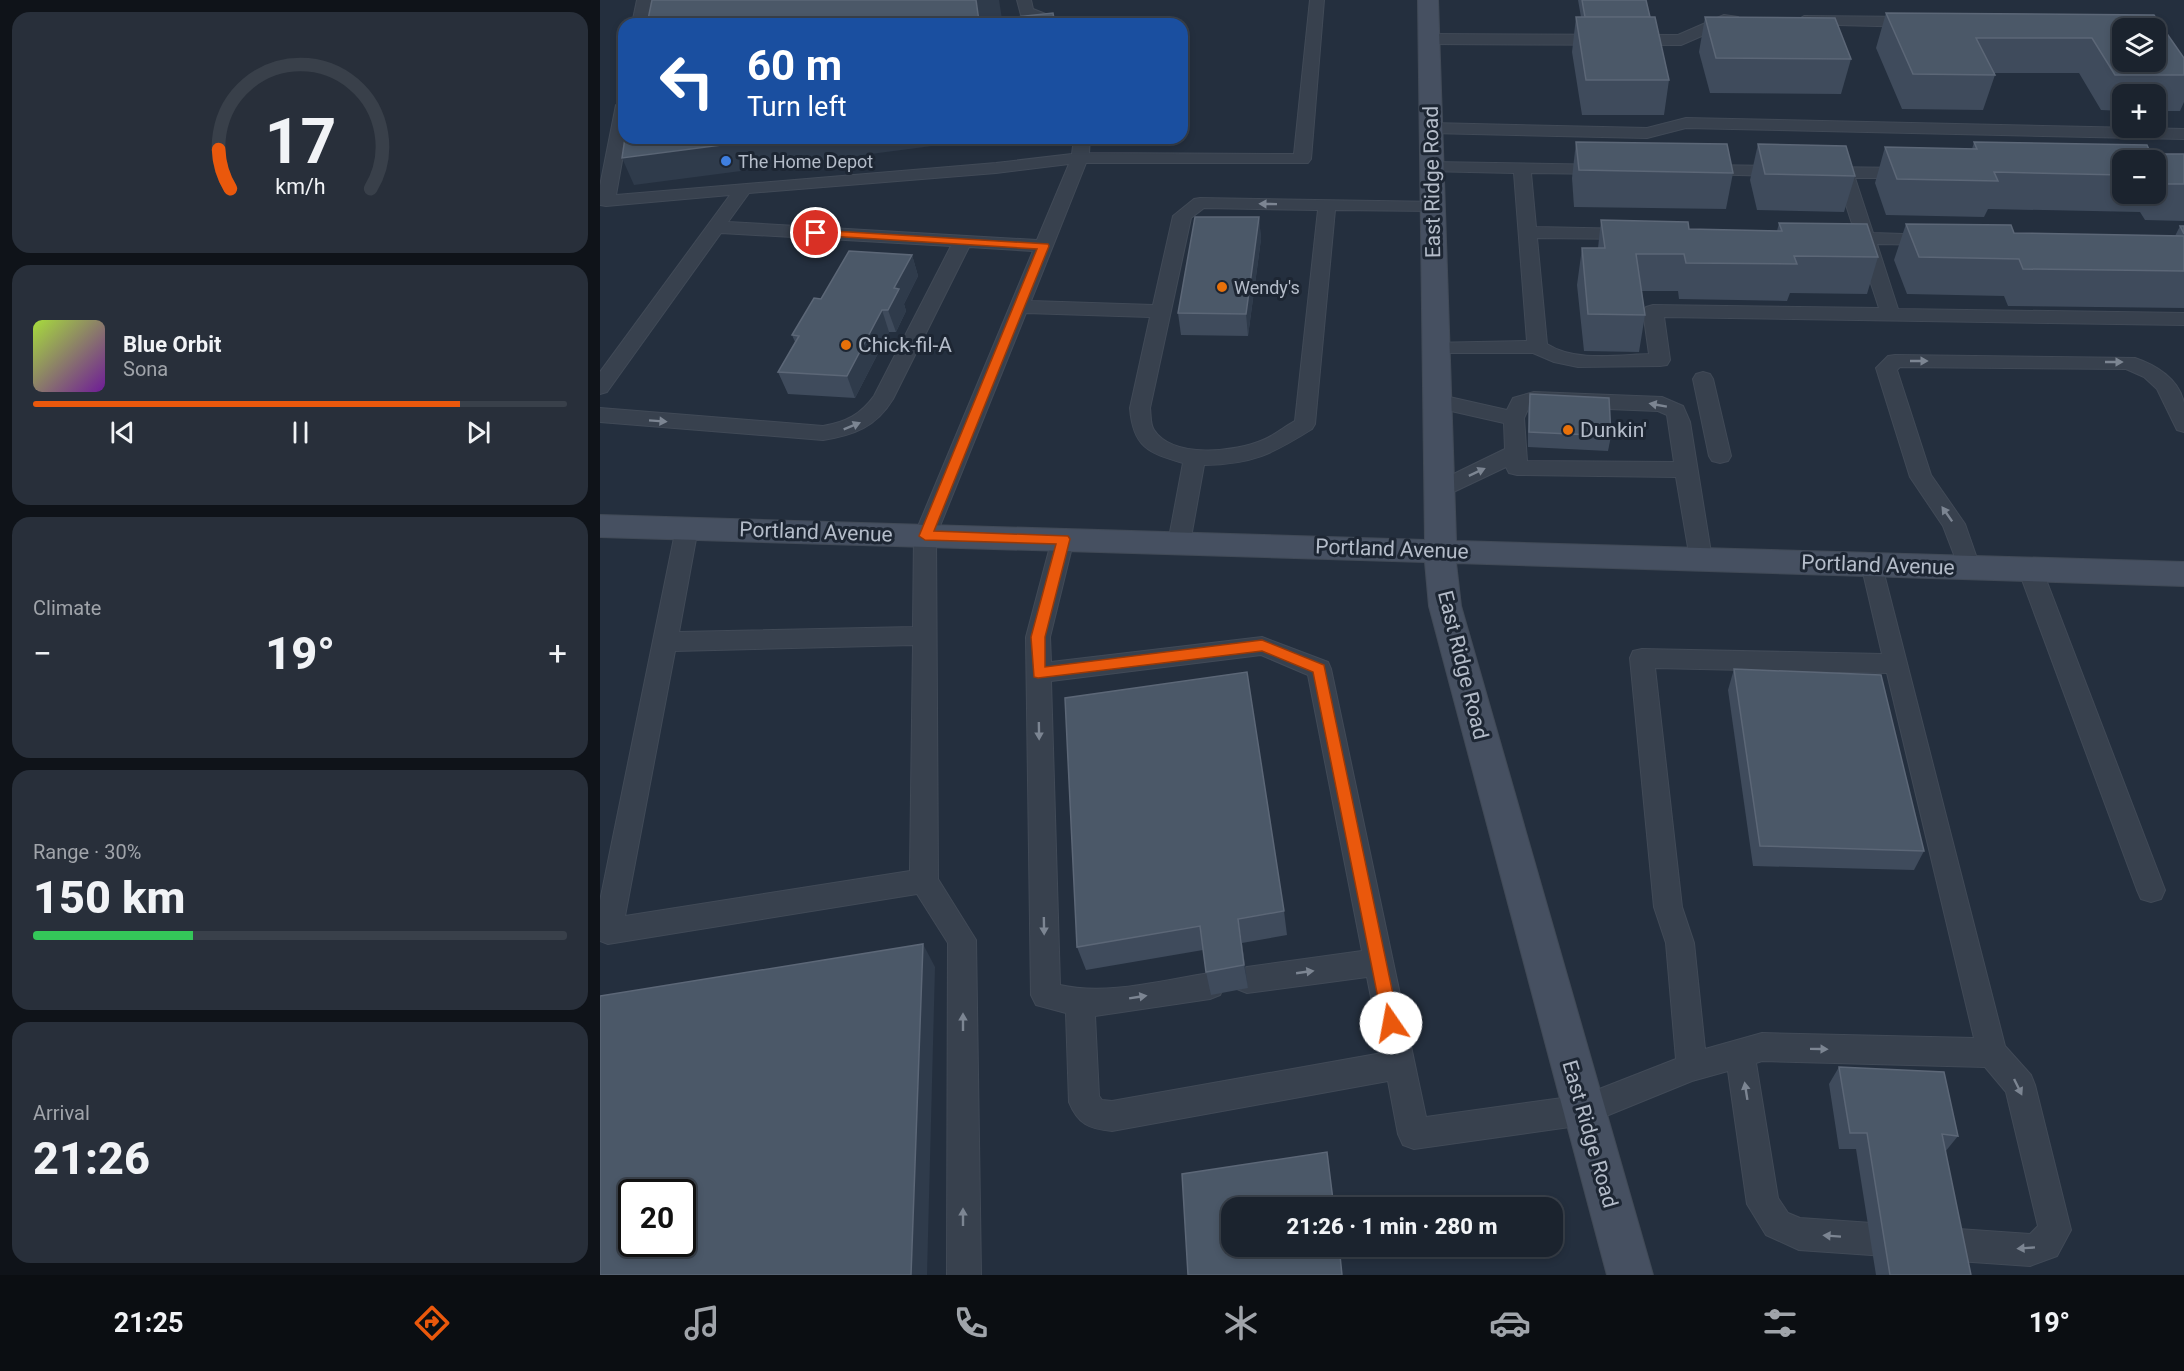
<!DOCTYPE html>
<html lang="en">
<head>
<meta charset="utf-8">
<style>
	body { margin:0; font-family:Roboto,sans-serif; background:#282f3a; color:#f1f3f6; height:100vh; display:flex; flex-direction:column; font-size:22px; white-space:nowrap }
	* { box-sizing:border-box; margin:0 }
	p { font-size:20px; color:#a0a4aa }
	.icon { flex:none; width:33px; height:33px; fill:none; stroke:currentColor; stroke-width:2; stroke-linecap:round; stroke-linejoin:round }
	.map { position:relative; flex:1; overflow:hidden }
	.panel { display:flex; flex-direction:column; gap:12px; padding:12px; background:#0f1319; width:600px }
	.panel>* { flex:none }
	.banner { position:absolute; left:18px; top:18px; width:570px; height:126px; border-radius:18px; box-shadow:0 3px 9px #0003,0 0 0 2px #39404a; background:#1a4fa0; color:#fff; overflow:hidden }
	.controls { position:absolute; left:1512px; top:18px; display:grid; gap:12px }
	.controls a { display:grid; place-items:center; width:54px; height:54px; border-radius:12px; background:#1b232e; box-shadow:0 3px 9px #0003,0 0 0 2px #39404a; font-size:30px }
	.speed { position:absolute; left:18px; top:1179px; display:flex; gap:12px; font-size:30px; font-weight:700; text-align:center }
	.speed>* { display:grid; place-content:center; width:78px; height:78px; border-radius:50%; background:#1b232e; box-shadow:0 3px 9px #0003,0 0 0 2px #39404a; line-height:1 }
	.speed .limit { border:3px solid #111; border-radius:9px; background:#fff; color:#111 }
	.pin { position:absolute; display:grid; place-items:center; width:51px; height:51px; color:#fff; margin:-26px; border:3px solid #fff; border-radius:50%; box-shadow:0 2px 6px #0007 }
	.me { position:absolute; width:66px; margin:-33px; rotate:348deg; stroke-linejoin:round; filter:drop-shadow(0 0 4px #0008) }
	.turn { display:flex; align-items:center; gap:21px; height:126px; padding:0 30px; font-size:27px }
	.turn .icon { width:78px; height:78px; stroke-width:2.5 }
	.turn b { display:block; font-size:42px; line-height:51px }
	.big { font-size:45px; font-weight:800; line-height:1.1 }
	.panel .tile { flex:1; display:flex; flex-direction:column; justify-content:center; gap:9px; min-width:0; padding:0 21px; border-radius:18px; background:#282f3a }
	.panel .dial { align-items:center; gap:0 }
	.dial svg { height:156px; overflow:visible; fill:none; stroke:#39404a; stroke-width:7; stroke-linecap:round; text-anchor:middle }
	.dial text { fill:#f1f3f6; stroke:none }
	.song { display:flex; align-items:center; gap:18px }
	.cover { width:72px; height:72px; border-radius:9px; background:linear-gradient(135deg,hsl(80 70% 55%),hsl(280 70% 35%)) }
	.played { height:6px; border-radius:3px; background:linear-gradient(90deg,#ea580c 80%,#39404a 80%) }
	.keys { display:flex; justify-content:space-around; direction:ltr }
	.heat { display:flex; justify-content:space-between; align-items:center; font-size:33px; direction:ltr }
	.charge { height:9px; border-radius:4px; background:linear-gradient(90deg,#34c759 30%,#39404a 0) }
	.trip { position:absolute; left:621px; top:1197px; width:342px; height:60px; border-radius:18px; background:#1b232e; box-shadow:0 3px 9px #0003,0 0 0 2px #39404a; font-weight:800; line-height:60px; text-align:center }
	.tabs { display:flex; height:96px; justify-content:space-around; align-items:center; background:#0b0e12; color:#a0a4aa }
	.tabs .icon { width:42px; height:42px }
	.tabs .current { color:#ea580c }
	.tabs b { font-size:27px; color:#f1f3f6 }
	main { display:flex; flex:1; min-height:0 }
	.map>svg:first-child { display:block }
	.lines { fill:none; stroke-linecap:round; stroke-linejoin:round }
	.service-casing { stroke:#414a57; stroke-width:2 }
	.secondary-casing { stroke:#414a57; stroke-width:2 }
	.service { fill:#38414e; fill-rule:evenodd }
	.secondary { fill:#465061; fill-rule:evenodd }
	.wall { fill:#3f4b5c; fill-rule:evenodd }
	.shaded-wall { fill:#2f3b4b }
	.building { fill:#4b5868; stroke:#5c6777; stroke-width:1.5; fill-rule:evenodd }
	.oneway { fill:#7c8592 }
	.route { fill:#ea580c; stroke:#983908; stroke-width:1.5 }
	.shop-dot { fill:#3f7fe0; stroke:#1d2633; stroke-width:2 }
	.food-dot { fill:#e8710a; stroke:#1d2633; stroke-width:2 }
	.labels { text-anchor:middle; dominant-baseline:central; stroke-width:6; stroke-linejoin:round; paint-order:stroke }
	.far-poi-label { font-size:18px; fill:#b4bcc9; stroke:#1d2633; text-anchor:start }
	.street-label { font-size:21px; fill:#b4bcc9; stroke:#1d2633 }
	.poi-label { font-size:21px; fill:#b4bcc9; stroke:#1d2633; text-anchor:start }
</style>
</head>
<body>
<main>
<section class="panel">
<div class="tile dial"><svg viewBox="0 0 100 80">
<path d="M14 69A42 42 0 1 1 86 69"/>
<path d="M14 69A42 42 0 0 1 8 49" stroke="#ea580c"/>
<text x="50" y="56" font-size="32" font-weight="700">17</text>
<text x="50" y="72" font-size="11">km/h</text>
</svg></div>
<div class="tile">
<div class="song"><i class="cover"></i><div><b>Blue Orbit</b><p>Sona</p></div></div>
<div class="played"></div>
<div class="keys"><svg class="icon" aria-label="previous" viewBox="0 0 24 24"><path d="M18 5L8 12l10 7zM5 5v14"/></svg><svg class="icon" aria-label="pause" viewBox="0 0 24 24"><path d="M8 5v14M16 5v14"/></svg><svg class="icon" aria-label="next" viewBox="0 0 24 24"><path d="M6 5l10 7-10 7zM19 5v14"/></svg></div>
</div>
<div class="tile"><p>Climate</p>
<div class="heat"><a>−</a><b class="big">19°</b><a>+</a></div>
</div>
<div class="tile"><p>Range · 30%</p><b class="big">150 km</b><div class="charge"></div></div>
<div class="tile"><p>Arrival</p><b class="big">21:26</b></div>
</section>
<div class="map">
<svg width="1584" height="1275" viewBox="0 0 1584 1275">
	<rect width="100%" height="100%" fill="#242f3e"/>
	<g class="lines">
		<!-- service casing -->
		<g class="service-casing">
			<g id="service">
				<path d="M37,0H51L48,24H32Z"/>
				<path d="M417,0H431L433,9L463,21L466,24H444L421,15Z"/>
				<path d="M710,0H724L711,159L708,163H486L431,301L553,305L573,216L594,199L600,198L839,202L842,206L839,210L833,211L735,210L715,424L712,429C672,454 653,464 604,465L590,543L587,549L579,551L571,549L568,543L583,463C548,453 533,447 530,408L550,317L426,313L336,536L338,879L376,940L381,1275H347L348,943L317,894L8,944L0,941V901L76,528L79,522L87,520L95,522L98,528L79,632L313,627L314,536L433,251L369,247L293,399C276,427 254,435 223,440L0,422V408L223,426C246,422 260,415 274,396L351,246L121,233L7,392L0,394V372L130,195L6,206L0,205V186L16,105L24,100V138H26L16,195L396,163L472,154L474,138H490L489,153L694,154ZM469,164L437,240L128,222L149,193L396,173ZM604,208L718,210L695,421C684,427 675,435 663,440C636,452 573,459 554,430C550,424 551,415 550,408L591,218ZM313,645L310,871L25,916L75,651Z"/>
				<path d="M1124,15L1138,17L1141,20L1138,23L1127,25L1081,45L828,44L820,39L828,34L1078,35Z"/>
				<path d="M1204,16L1316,17L1324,22L1316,27L1199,24L1196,21Z"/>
				<path d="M1086,118L1584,129V139L1086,128L1047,138L831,133L823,128L831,123L1047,128Z"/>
				<path d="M832,162L1010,165L1013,169L1010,173L1004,174L931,173L936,227L1031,229L1037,230L1040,234L1037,238L1031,239L937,238L947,344C975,362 1017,355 1049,354L1043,311L1046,307L1053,305L1279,308L1258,244L1233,242L1230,238L1233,234L1255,233L1237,177L1216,176L1213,172L1216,168L1222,167L1310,168L1316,169L1319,173L1316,177L1310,178H1255L1273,233L1333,235L1339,236L1342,240L1339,244L1333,245L1277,244L1298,309L1584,313V325L1064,317L1070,360L1067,365L1060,366L978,367L954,362L933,353H836L829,351L826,347L829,343L927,341L914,173L826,171L823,167L826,163Z"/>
				<path d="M1102,165L1184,166L1190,167L1193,171L1190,175L1184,176L1096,174L1093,170L1096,166Z"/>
				<path d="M1295,355L1535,358C1556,365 1579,379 1584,403C1584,411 1584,423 1584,432L1577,430L1557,389L1544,377L1526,369L1300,367L1297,370L1331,475L1365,524L1380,567L1377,573L1369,575L1361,573L1343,526L1310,477L1276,368L1288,356Z"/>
				<path d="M1103,372L1110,374L1113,379L1131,456L1128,461L1120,463L1112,461L1109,456L1093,379L1096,374Z"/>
				<path d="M934,392L1062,397L1083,406L1090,422L1112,559L1109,565L1101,567L1093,565L1090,559L1076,477L917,475L909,473L906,467L847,495L839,498L831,495L828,490L831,485L905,449L904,423L829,406L826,401L829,396L836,394L907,410L913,398ZM934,406L1058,411L1067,415L1074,462L927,461L924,418L929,407Z"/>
				<path d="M463,531L471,533L474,539L450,637L451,662L662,637L728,662L731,669L826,1117L984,1095L1076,1059L1066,943L1054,907L1030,658L1033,651L1042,649L1282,654L1261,564L1264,558L1272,556L1280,558L1405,1046L1431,1075L1435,1085L1471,1230L1457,1256L1430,1266L1199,1250L1166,1235L1147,1204L1128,1071L1092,1081L984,1125L814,1149L803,1145L798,1134L788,1081L512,1131C489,1129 478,1124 469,1102L466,1013L436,1005L431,995L426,637L452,539L455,533ZM661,655L708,675L762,951L647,967L637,971L633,980L637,989L647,993L767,977L782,1053L512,1101L502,1100L499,1096L495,1016L610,999L620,995L624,986L620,977L610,973C562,980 508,996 460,985L451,681ZM1055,668L1287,673L1374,1038L1162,1033L1105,1049L1094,943L1082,907ZM1162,1061L1385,1067L1406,1092L1438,1226L1430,1234L1200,1218L1188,1213L1178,1198L1156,1063Z"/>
				<path d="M1430,561L1438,563L1442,569L1565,890L1561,899L1551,902L1541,899L1537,890L1418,569L1422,563Z"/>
			</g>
		</g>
		<!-- secondary casing -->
		<g class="secondary-casing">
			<path id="secondary" d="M818,0H838L856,541L1584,562V586L856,563L861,606L1053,1275H1007L829,606L825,562L0,537V515L825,540Z"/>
		</g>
		<!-- service -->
		<use href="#service" class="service"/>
		<!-- secondary -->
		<use href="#secondary" class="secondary"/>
	</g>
	<!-- wall -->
	<g class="wall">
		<path d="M978,0H1046L1050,17L1069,80L1064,115H982L972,52L976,17H981Z"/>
		<path d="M1286,13L1554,15L1584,58V102L1580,111H1556V94H1522V111L1501,110L1479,73H1394L1395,75L1383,110L1302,109L1276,48Z"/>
		<path d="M1105,17L1251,59L1241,94L1110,93L1099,52Z"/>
		<path d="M976,142L1133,173L1126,209L974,207L972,178Z"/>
		<path d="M1374,142L1551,154H1584V221L1545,220L1540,212L1388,209L1384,217L1286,215L1275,183L1285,147L1372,149ZM1522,160H1556V194H1522Z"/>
		<path d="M1158,144L1255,176L1244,212L1157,210L1150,180Z"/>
		<path d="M659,217L661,239L648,336L581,335L578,313Z"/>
		<path d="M1001,220L1089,229L1177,231L1179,223L1278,257L1267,294L1190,293L1187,301L1079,299L1078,291H1042L1045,315L1039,352L984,351L977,285L982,248H998Z"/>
		<path d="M1306,224L1414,233L1575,236L1580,226H1584V308L1408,306L1404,296L1307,294L1294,260Z"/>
		<path d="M312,255L318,276L304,304L306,311L296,332H289L255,398L188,394L178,372L195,342L192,335L221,299Z"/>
		<path d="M930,394L1011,436L1008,451L928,447V409Z"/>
		<path d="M1134,669L1324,851L1314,870L1153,866L1128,690Z"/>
		<path d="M684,911L687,935L642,943L648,988L611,995L606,972L603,950L486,970L477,947Z"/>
		<path d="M1239,1067L1358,1136L1345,1152L1371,1275H1276L1256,1149H1239L1229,1084Z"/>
	</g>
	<!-- shaded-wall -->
	<g class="shaded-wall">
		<path d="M376,0H399L402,19L380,24Z"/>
		<path d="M175,138H393L34,185L22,158Z"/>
		<path d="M659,217L661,239L648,336L646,314Z"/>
		<path d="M312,255L318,276L304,304L306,311L296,332L288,310L294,288Z"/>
		<path d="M282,310L289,332L255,398L247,376Z"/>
		<path d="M638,919L642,943L648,988L644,965Z"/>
		<path d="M323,944L335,967L327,1275H311Z"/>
	</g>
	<!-- building -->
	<g class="building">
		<path d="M52,0H376L379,21L453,13L455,24H47Z"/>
		<path d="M982,0H1046L1050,17H985Z"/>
		<path d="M1286,13L1554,15L1584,58V75H1515L1492,38H1376L1395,75L1313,74ZM1522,28H1556V62H1522Z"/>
		<path d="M976,17H1055L1069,80H986Z"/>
		<path d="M1105,17L1235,18L1251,59L1116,58Z"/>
		<path d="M25,138H175L22,158Z"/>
		<path d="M976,142L1127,144L1133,173L979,170Z"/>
		<path d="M1374,142L1547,145L1551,154H1584V184H1562L1557,175H1556V160H1522V175L1394,172L1398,181L1297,179L1285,147L1377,149Z"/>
		<path d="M1158,144L1246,146L1255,176L1165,174Z"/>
		<path d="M595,217H659L646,314L578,313Z"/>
		<path d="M1001,220L1088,222L1089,229L1182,231L1179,223L1267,224L1278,257L1194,256L1197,264L1086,263L1084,254H1036L1045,315L988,314L982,248H1005Z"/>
		<path d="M1306,224L1411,225L1414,233L1584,236V271L1423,269L1419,259L1319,257Z"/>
		<path d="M1580,226H1584V234Z"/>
		<path d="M249,251L312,255L294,288L299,289L288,310H282L247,376L178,372L199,336L192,335L214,298L221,299Z"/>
		<path d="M930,394L1009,398L1011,436L929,432Z"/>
		<path d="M1134,669L1281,675L1324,851L1160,846Z"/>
		<path d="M647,672L684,911L638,919L644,965L606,972L600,926L477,947L465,698Z"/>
		<path d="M323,944L311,1275H0V996ZM32,1192H82V1244H32Z"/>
		<path d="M1239,1067L1344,1072L1358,1136L1342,1134L1371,1275H1290L1267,1133H1250Z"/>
		<path d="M727,1152L734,1208H632V1246H739L742,1275H588L582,1174Z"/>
	</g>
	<!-- one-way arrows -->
	<defs><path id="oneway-solid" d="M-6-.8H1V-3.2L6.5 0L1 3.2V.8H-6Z" transform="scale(1.5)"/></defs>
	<g class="oneway">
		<use href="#oneway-solid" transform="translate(668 204) rotate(-179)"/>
		<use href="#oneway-solid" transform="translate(1319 361)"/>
		<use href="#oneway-solid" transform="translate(1514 362)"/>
		<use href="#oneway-solid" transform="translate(1058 405) rotate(-170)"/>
		<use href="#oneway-solid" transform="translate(58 421) rotate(4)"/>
		<use href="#oneway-solid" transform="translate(252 426) rotate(-22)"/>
		<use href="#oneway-solid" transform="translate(877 472) rotate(-25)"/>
		<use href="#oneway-solid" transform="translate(1347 514) rotate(-125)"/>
		<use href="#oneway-solid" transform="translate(439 731) rotate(89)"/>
		<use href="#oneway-solid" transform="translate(444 926) rotate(89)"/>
		<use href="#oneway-solid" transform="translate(705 972) rotate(-8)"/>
		<use href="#oneway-solid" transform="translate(538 997) rotate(-9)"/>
		<use href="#oneway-solid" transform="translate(363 1022) rotate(-90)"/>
		<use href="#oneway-solid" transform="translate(1219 1049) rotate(1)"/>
		<use href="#oneway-solid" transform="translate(1418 1087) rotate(64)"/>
		<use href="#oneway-solid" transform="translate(1146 1091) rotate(-99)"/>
		<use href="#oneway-solid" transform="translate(363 1217) rotate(-90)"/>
		<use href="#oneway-solid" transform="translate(1232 1236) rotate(-176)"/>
		<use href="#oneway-solid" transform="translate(1426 1248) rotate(176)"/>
	</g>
	<!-- route -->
	<path class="route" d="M216,230L448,244L449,246L334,531L468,536L470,539L445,637V667L662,640L724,665L799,1023L797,1028L791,1031L785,1028L783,1023L713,672L662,651L438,678L434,677L431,637L456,544L325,540L319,536L437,249L213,235L211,233Z"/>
	<!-- markers -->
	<circle class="shop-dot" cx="126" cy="161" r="6"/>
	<g class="food-dot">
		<circle cx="622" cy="287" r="6"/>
		<circle cx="246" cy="345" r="6"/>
		<circle cx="968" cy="430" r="6"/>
	</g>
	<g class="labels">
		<!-- far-poi labels -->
		<g class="far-poi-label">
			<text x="138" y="161">The Home Depot</text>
			<text x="634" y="287">Wendy's</text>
		</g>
		<!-- street labels -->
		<g class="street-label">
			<text transform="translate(832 182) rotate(-91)">East Ridge Road</text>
			<text transform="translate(216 532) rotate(2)">Portland Avenue</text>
			<text transform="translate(792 549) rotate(2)">Portland Avenue</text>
			<text transform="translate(1278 565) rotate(2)">Portland Avenue</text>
			<text transform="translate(863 665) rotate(76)">East Ridge Road</text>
			<text transform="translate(990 1134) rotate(74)">East Ridge Road</text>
		</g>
		<!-- poi labels -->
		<g class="poi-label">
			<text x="258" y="345">Chick-fil-A</text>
			<text x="980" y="430">Dunkin'</text>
		</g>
	</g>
</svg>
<div class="controls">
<a><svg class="icon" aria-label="layers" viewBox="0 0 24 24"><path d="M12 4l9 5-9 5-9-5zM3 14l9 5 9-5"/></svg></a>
<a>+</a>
<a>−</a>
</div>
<div class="speed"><div class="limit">20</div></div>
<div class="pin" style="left:216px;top:233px;background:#d93025"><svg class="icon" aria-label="arrive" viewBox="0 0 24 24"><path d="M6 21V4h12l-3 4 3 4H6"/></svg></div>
<svg class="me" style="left:791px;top:1023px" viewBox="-20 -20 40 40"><circle r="19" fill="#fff"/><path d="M0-13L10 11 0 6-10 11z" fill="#ea580c"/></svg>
<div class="trip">21:26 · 1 min · 280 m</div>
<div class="banner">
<div class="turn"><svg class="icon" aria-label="left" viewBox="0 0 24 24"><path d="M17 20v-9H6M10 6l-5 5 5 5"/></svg><div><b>60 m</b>Turn left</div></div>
</div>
</div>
</main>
<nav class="tabs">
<b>21:25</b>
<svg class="icon current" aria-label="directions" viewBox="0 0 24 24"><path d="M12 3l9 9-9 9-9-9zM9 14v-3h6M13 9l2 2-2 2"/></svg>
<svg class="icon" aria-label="music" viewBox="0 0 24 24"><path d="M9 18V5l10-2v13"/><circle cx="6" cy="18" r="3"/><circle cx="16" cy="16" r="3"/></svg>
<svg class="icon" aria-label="phone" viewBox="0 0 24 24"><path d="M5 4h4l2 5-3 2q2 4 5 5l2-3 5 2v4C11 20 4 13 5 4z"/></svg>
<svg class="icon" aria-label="climate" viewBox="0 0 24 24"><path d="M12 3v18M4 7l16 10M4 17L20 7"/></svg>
<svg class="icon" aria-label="car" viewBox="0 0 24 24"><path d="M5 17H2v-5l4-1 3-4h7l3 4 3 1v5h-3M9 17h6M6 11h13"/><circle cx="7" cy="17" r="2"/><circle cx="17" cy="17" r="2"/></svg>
<svg class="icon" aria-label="filters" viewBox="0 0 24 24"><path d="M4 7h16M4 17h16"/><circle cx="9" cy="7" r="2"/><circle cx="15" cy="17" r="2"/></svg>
<b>19°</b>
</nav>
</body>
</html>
